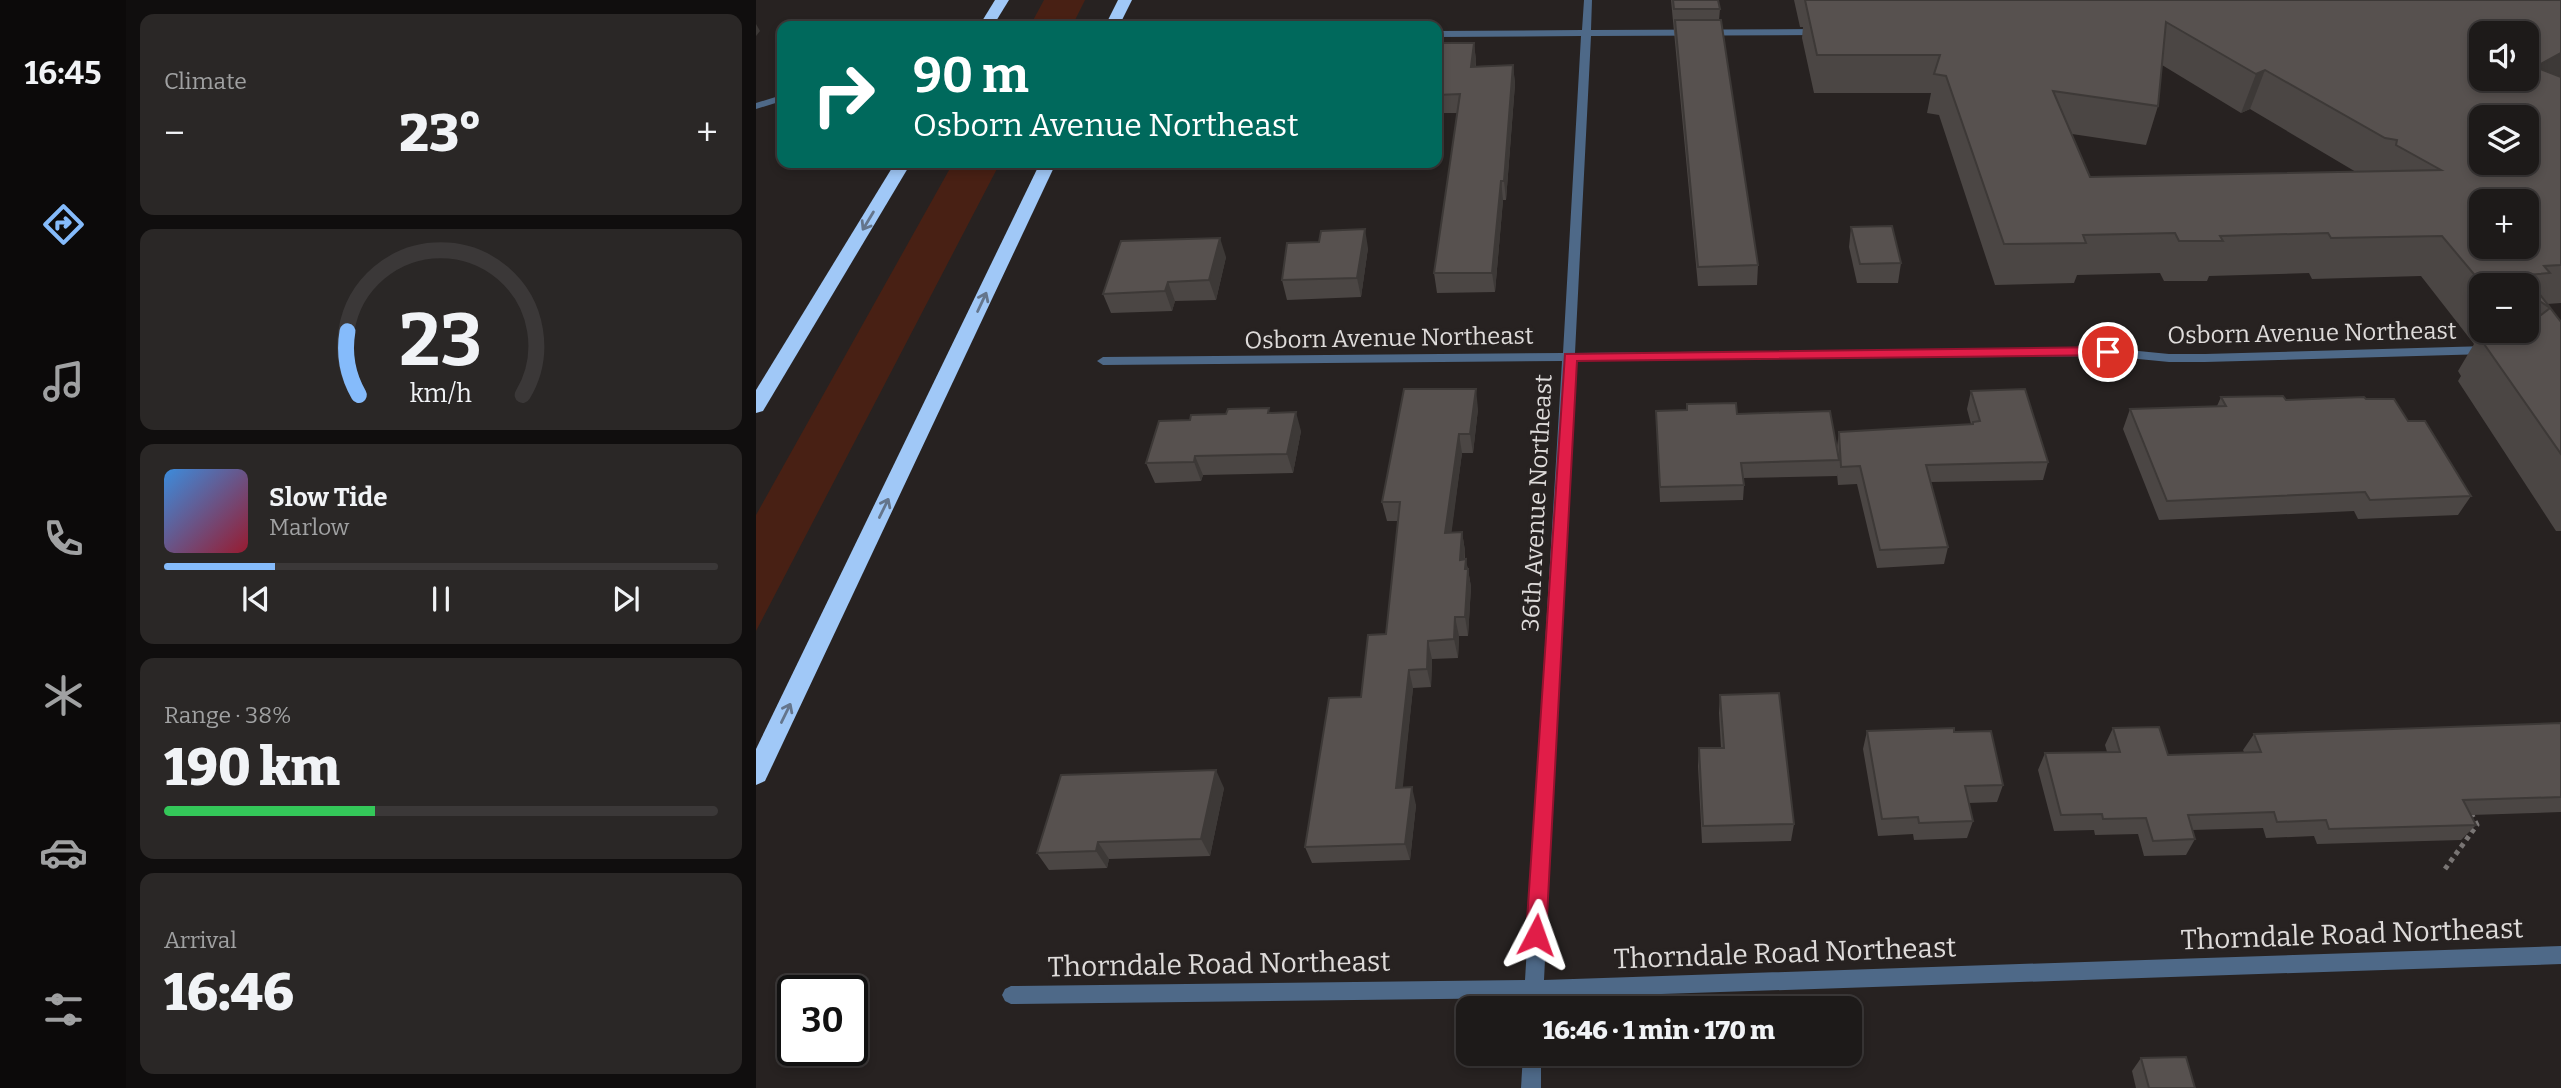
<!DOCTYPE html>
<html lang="en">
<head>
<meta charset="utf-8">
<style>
	body { margin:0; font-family:Bitter,serif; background:#2a2726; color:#f1f3f6; height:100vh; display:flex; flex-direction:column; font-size:26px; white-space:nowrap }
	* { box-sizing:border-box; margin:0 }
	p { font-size:23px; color:#a0a1a2 }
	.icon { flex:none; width:38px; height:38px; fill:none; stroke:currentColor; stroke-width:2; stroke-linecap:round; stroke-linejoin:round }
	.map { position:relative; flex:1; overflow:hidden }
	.details { display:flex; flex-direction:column; gap:14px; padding:14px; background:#100e0e; width:630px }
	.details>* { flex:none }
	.hud { position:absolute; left:21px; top:21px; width:665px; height:147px; border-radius:14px; box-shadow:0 4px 10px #0003,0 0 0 2px #3b3838; background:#00695c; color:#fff; overflow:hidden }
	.tools { position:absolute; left:1713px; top:21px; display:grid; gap:14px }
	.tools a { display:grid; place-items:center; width:70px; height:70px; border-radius:14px; background:#1d1a19; box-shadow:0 4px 10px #0003,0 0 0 2px #3b3838; font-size:35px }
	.speed { position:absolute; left:21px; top:975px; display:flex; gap:14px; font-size:35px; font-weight:700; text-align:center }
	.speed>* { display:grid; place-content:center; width:91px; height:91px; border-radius:50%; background:#1d1a19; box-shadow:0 4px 10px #0003,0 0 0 2px #3b3838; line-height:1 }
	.speed .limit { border:4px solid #111; border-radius:10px; background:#fff; color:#111 }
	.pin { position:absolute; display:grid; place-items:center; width:60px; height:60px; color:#fff; margin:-30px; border:4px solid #fff; border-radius:50%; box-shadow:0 2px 7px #0007 }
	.me { position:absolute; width:77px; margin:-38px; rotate:4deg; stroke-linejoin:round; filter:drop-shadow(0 0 5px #0008) }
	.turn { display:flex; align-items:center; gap:24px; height:147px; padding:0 21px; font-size:32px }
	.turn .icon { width:91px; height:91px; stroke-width:2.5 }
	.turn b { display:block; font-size:49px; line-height:60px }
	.big { font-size:52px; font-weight:800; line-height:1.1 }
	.details .widget { flex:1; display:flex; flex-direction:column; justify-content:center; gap:10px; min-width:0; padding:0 24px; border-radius:14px; background:#2a2726 }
	.details .dial { align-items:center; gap:0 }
	.dial svg { height:182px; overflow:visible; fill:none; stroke:#3b3838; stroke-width:7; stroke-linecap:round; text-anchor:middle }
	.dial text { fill:#f1f3f6; stroke:none }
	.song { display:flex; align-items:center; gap:21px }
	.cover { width:84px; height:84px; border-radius:10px; background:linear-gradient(135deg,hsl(210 70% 55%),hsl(350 70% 35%)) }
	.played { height:7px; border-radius:4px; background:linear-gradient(90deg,#85bbfb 20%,#3b3838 20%) }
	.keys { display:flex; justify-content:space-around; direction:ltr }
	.heat { display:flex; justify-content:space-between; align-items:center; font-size:38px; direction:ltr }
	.charge { height:10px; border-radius:5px; background:linear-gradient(90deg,#34c759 38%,#3b3838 0) }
	.trip { position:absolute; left:700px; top:996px; width:406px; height:70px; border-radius:14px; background:#1d1a19; box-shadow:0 4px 10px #0003,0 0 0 2px #3b3838; font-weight:800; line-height:70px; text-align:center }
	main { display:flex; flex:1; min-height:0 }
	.tabs { display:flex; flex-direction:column; width:126px; justify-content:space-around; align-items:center; background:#0c0a0a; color:#a0a1a2 }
	.tabs .icon { width:49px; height:49px }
	.tabs .on { color:#85bbfb }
	.tabs b { font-size:32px; color:#f1f3f6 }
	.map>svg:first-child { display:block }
	.green { fill:#482014 }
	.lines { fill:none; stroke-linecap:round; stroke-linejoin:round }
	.path { stroke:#797574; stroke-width:5; stroke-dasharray:4.5 4.5; stroke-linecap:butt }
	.minor { fill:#4e6988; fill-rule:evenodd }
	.motorway { fill:#a0c8f7; fill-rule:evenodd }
	.wall { fill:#4b4644; fill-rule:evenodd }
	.shaded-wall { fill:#3d3937 }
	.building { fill:#57514f; stroke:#3d3937; stroke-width:2; fill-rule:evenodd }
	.oneway { stroke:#64758c }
	.route { fill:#e11d48; stroke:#92132f; stroke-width:2 }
	.labels { text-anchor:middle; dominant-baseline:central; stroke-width:7; stroke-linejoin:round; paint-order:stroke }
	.street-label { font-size:24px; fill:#dedbda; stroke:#272221 }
	.near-street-label { font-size:28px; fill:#dedbda; stroke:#272221 }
</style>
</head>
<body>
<main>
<nav class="tabs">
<b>16:45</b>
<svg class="icon on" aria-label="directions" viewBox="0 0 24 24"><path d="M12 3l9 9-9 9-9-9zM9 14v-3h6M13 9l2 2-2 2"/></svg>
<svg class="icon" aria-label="music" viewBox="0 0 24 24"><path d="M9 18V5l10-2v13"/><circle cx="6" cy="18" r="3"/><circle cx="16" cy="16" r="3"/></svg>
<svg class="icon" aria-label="phone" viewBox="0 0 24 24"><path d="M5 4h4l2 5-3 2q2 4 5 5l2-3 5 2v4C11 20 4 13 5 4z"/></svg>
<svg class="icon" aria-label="climate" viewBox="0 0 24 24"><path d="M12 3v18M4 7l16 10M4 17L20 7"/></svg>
<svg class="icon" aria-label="car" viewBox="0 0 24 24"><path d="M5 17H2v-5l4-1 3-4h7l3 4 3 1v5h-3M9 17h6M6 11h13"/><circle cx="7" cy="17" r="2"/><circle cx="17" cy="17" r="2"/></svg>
<svg class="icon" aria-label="filters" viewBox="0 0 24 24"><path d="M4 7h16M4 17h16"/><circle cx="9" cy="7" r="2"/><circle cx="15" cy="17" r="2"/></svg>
</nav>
<section class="details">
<div class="widget"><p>Climate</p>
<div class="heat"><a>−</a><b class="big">23°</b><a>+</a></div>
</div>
<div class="widget dial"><svg viewBox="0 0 100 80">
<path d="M14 69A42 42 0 1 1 86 69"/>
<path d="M14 69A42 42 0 0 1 9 41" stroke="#85bbfb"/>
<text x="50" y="56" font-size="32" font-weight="700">23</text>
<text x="50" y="72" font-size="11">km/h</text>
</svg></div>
<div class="widget">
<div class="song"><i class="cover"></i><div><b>Slow Tide</b><p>Marlow</p></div></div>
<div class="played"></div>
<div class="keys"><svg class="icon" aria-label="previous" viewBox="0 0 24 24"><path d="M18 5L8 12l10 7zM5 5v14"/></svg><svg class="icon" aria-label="pause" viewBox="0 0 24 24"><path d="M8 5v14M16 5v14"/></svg><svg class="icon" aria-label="next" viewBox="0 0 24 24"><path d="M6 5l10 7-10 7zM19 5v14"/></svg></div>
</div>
<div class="widget"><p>Range · 38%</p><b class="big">190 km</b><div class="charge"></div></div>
<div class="widget"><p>Arrival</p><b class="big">16:46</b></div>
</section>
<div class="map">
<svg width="1805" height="1088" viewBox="0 0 1805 1088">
	<rect width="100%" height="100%" fill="#272221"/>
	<!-- green -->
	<g class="green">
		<path d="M288,0H329L316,26H274Z"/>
		<path d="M197,163H244L0,631V515Z"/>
	</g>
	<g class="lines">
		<!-- path -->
		<path class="path" d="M1689,869L1721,825L1716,815"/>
		<!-- minor -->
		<g class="minor">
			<path d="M828,0H836L835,30L1064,29L1069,32L1064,35L835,36L819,353L1352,348L1413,354H1449L1731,346L1737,350L1731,354L1449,362H1413L1352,356L818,361L788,980L1805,946V964L787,998L786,1008H768V998L255,1004L249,1001L246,995L249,989L255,986L769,980L806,361L347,365L341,361L347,357L807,353L825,36L681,37V31L826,30Z"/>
			<path d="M26,95V101L0,109V103Z"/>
			<path d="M767,1054H785V1088H765Z"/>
		</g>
		<!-- motorway -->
		<g class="motorway">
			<path d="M239,0H253L237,26H223Z"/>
			<path d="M362,0H376L363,26H349Z"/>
			<path d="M139,163H155L7,411L0,413V390Z"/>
			<path d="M284,163H300L9,781L0,785V749Z"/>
		</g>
	</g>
	<!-- wall -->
	<g class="wall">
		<path d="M915,0H962L964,9L963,20L1002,265L1001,285L942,286Z"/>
		<path d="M1038,0H1805V303L1791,304L1805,322V531H1800L1702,381L1705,376L1702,371L1718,344L1665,276L1556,279L1553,273L1453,276L1451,281H1408L1404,273L1321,275L1318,283L1239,285L1183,115L1171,113L1175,93H1058L1046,38L1047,27H1044ZM1406,65L1485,113L1494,109L1600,172L1334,177L1316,134L1390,145L1402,106ZM1726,285H1771V331H1726Z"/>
		<path d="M681,43H718L720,61V66L757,65L759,84L750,200H747L739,292L681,293L678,273L701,113H681Z"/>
		<path d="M1095,227L1145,263L1142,283H1101L1093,247Z"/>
		<path d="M612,248L605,297L531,300L526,280Z"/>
		<path d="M470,257L460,300L419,301L416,311L355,313L347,294Z"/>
		<path d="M1215,391L1292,462L1287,480L1175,482L1192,547L1188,564L1121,568L1101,484L1082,485L1081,474V476L987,478L988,485L987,500L904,502L900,411L981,414L1081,447L1083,432L1215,424L1211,409Z"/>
		<path d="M1465,397L1530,400L1610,399L1652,421L1715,496L1702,515L1602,519L1598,511L1403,520L1367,429L1374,409L1461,406Z"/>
		<path d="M722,409L717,453H706L695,532H706L709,551V560L712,569L715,587L712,636H703L702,658L676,659L675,687L657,688L646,788L660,805L654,860L556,863L549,847L605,697L630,634L642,521H631L626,502Z"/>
		<path d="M514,412L545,431L537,473L447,475L445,481L399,483L390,463L434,420Z"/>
		<path d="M964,695L1038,824L1035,841L946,843L942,766L943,748H965L963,713Z"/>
		<path d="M1805,723V812L1715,815L1720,825L1705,840L1561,844L1558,836L1510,838L1507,828L1436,830L1439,839L1430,855L1388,856L1382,834L1339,835L1338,830L1298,831L1282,770L1289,753L1351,752L1349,745L1357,728L1412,755L1488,752L1487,750L1498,734Z"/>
		<path d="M1111,731L1198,732L1247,785L1241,802L1213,803L1217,821L1211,838L1158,840L1157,834L1122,836L1107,749Z"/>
		<path d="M468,788L454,856L353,859L351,868L293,870L281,853Z"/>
		<path d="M1385,1058L1439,1088H1380L1376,1071Z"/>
	</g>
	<!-- shaded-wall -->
	<g class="shaded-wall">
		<path d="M0,24L4,31L0,36Z"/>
		<path d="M718,43L720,61L718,85L715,67Z"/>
		<path d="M1805,53V80L1779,67Z"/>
		<path d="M757,65L759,84L750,200L748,181Z"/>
		<path d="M1509,70L1494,109L1485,113L1500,74Z"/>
		<path d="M745,181L747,200L739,292L736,273Z"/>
		<path d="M609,229L612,248L605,297L601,278Z"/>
		<path d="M464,238L470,257L460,300L453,280Z"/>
		<path d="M412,282L419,301L416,311L409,291Z"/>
		<path d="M720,389L722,409L717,453L714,434Z"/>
		<path d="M540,412L545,431L537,473L531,454Z"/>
		<path d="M703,434L706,453L693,552L689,533Z"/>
		<path d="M439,456L447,475L445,481L438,462Z"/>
		<path d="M706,532L709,551L707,578L704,560Z"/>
		<path d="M710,559L715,587L712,636L709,617Z"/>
		<path d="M699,617L703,636L702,658L698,639Z"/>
		<path d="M672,641L676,659L675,687L671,669Z"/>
		<path d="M653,670L657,688L645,805L640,788Z"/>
		<path d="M460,770L468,788L454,856L445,839Z"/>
		<path d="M656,787L660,805L654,860L649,844Z"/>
		<path d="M342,842L353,859L351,868L340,851Z"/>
	</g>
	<!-- building -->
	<g class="building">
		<path d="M917,0H962L964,9H918Z"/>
		<path d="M1049,0H1805V53L1779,67L1805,77V265L1788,266L1794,273L1769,275L1805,322V454L1726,341L1733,340L1726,331H1771V316L1785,315L1794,308L1785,302H1771V285H1727L1686,236L1575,238L1572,233L1464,236L1467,241H1423L1419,233L1327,235L1330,243L1248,244L1190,76L1178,74L1184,55H1061ZM1410,22L1500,74L1509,70L1629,138L1641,140L1640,145L1685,170L1334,177L1297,91L1402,106ZM1726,33H1771V79H1726ZM1726,117H1771V163H1726ZM1726,201H1771V247H1726Z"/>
		<path d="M919,20H965L1002,265L942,267Z"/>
		<path d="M681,43H718L715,67L757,65L748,181H745L736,273H678L704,94L681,95Z"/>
		<path d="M1136,226L1145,263L1104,264L1095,227Z"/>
		<path d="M609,229L601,278L526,280L531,243L563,242L565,231Z"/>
		<path d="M464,238L453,280L412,282L409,291L347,294L365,241Z"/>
		<path d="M648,389H720L714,434H703L689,533L706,532L704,560L710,559L709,569H712L709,617H699L698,639L672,641L671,669L653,670L640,788L656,787L649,844L549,847L573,698L605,697L612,635L630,634L644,502H626Z"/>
		<path d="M1269,389L1292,462L1170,465L1192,547L1124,550L1104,466L1085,467L1083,432L1217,424V422L1224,421L1215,391Z"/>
		<path d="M1527,396L1530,400L1608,397L1610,399H1638L1652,421H1669L1715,496L1614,500L1609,492L1411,501L1374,409L1470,406L1465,397Z"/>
		<path d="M980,403L981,414L1074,411L1083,460L985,463L988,485L904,487L900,411L931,410V404Z"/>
		<path d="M513,408L512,413L540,412L531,454L439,456L438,462L390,463L403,421L434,420L435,415L470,414L472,409Z"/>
		<path d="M1023,693L1038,824L947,826L943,748H968L964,695Z"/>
		<path d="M1805,723V797L1707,800L1720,825L1573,829L1570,820L1521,822L1518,812L1432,815L1439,839L1397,841L1390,818L1347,819L1346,814L1305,815L1289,753L1364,752L1357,728L1403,727L1412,755L1505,752L1498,734Z"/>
		<path d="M1198,728V732L1235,731L1247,785L1209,786L1217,821L1163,823L1162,817L1126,819L1111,731Z"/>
		<path d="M460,770L445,839L342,842L340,851L281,853L305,775Z"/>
		<path d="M1430,1057L1439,1088H1393L1385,1058Z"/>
	</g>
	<!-- one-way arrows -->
	<defs><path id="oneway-shaft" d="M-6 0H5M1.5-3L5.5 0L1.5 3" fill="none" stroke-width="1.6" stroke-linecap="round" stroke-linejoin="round" transform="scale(1.75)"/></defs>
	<g class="oneway">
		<use href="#oneway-shaft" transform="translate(112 221) rotate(121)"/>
		<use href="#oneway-shaft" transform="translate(226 302) rotate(-65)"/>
		<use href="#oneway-shaft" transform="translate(128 508) rotate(-64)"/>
		<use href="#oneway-shaft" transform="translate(30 713) rotate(-64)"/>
	</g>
	<!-- route -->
	<path class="route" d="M1352,347L1359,352L1357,355L821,361L790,935L787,942L780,945L773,942L770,935L809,354Z"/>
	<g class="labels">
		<!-- street labels -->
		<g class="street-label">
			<text transform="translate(1556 333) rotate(-1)">Osborn Avenue Northeast</text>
			<text transform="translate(633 338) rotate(-1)">Osborn Avenue Northeast</text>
			<text transform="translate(781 503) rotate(-87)">36th Avenue Northeast</text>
		</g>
		<!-- near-street labels -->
		<g class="near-street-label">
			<text transform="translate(1596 934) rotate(-2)">Thorndale Road Northeast</text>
			<text transform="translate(1029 953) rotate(-2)">Thorndale Road Northeast</text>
			<text transform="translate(463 964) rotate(-1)">Thorndale Road Northeast</text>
		</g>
	</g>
</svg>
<div class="tools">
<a><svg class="icon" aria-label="sound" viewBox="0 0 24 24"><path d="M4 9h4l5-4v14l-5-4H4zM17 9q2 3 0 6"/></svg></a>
<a><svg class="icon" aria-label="layers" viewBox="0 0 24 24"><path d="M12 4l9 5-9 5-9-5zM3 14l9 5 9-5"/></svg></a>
<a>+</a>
<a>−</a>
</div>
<div class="speed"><div class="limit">30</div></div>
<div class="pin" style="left:1352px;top:352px;background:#d93025"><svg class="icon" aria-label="arrive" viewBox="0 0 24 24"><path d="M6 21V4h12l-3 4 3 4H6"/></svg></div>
<svg class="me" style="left:780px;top:935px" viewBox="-20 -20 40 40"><path d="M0-17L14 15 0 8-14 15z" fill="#e11d48" stroke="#fff" stroke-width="4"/></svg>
<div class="trip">16:46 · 1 min · 170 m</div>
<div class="hud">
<div class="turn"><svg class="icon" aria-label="right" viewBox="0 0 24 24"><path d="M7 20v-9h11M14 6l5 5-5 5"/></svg><div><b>90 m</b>Osborn Avenue Northeast</div></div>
</div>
</div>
</main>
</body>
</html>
